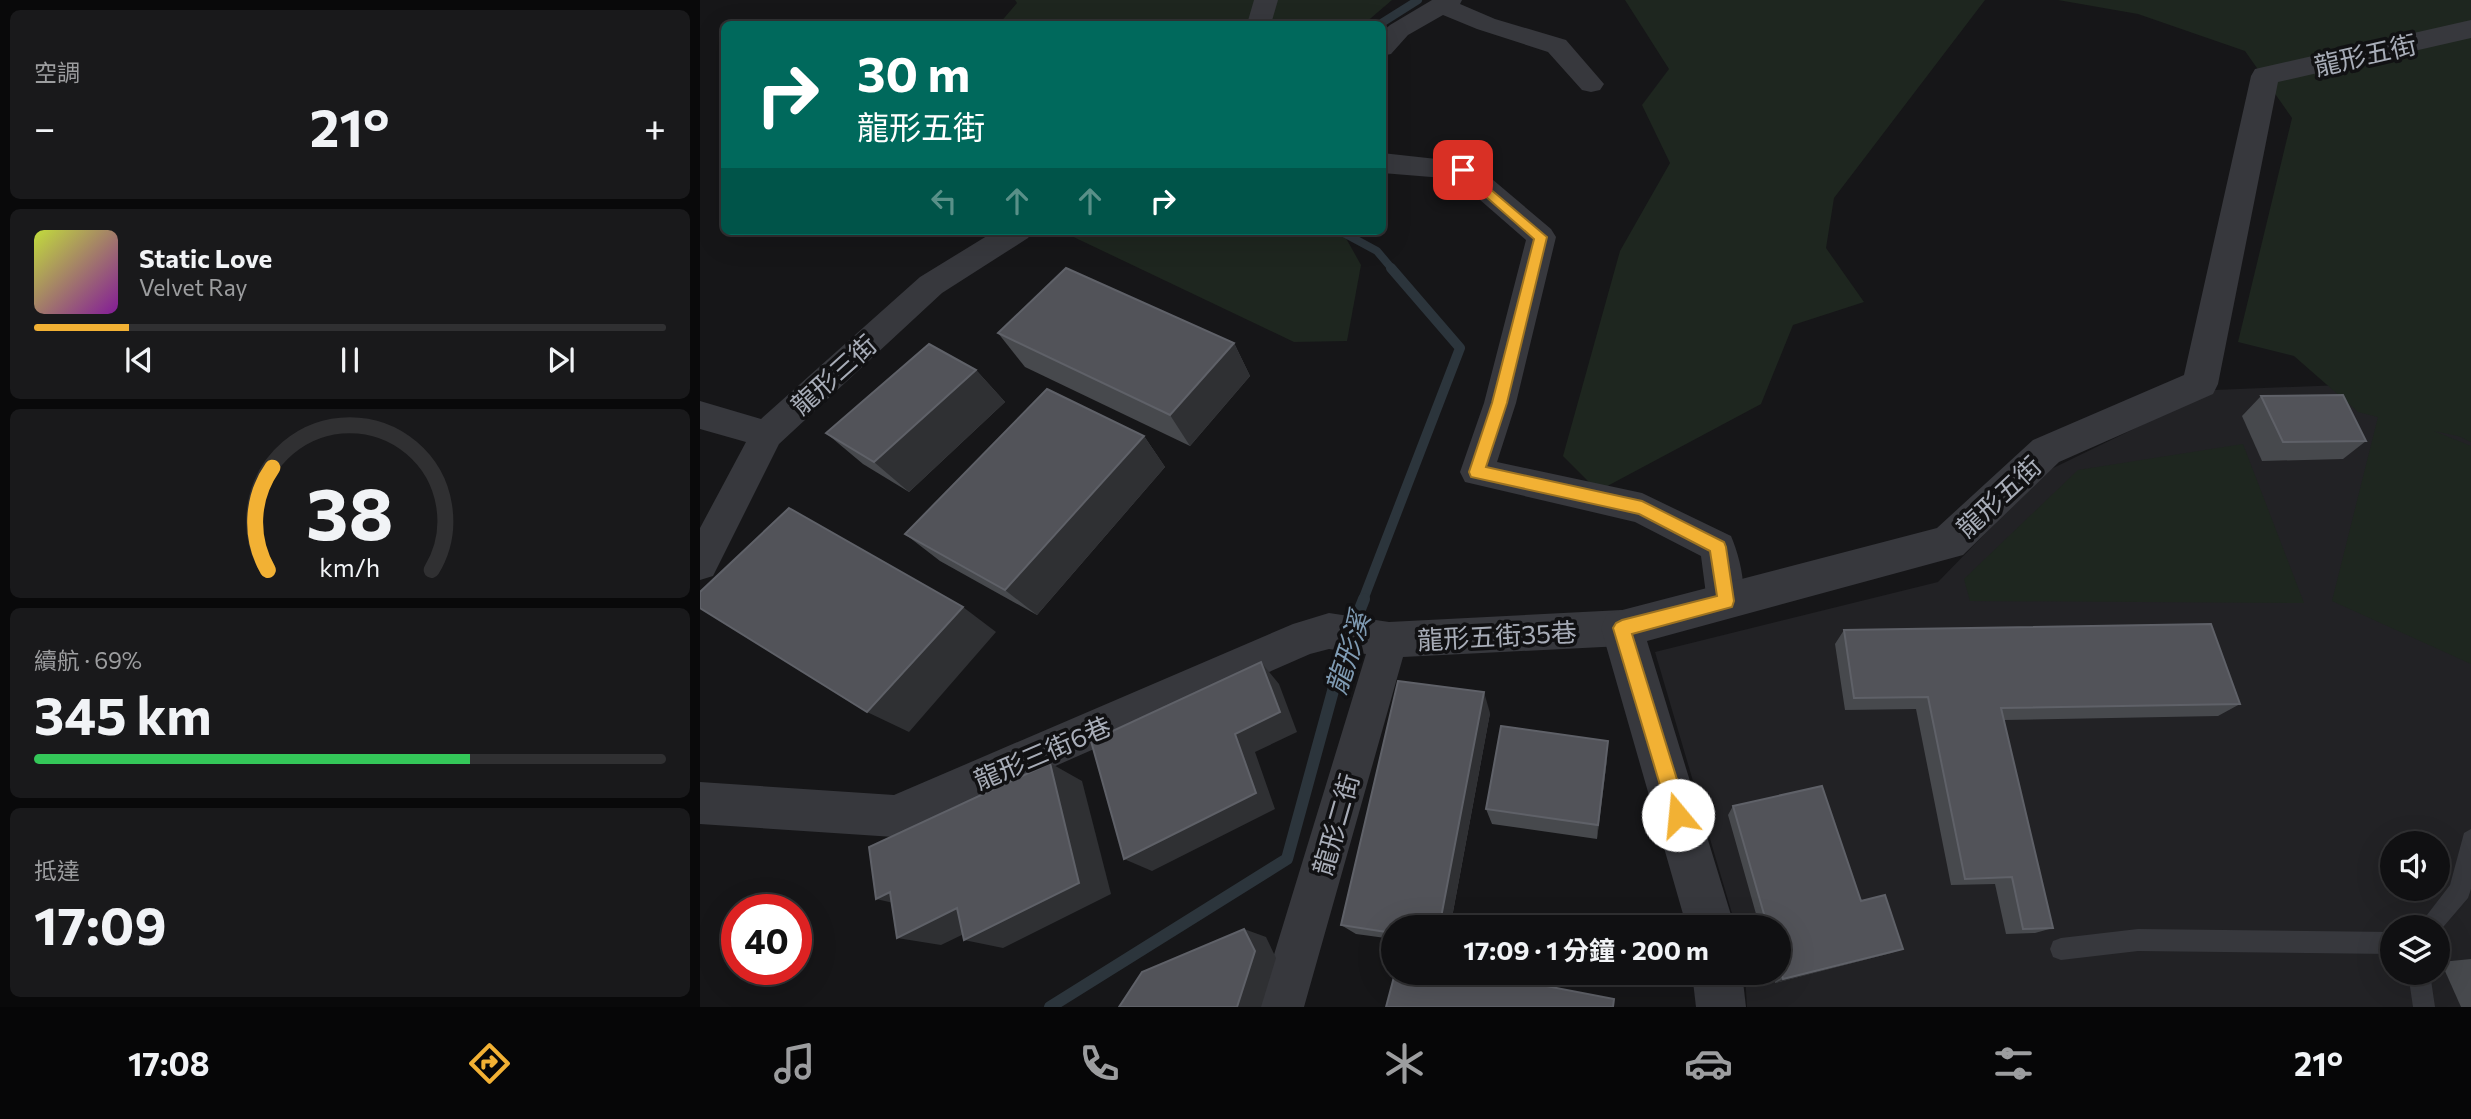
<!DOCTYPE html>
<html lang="zh-TW">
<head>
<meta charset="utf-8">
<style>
	body { margin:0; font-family:Commissioner,"Noto Sans TC",sans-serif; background:#19191b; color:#f1f3f6; height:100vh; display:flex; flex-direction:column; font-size:26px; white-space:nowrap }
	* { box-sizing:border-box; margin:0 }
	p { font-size:23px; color:#9c9d9f }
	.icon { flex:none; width:38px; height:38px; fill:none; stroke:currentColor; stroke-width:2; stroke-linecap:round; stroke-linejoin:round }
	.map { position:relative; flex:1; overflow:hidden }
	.drawer { display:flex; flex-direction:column; gap:10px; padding:10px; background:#09090a; width:700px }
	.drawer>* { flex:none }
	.guide { position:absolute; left:21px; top:21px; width:665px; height:214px; border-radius:10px; box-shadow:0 7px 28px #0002,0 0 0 2px #303032; background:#00695c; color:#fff; overflow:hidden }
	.fabs { position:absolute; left:1680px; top:831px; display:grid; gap:14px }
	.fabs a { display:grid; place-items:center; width:70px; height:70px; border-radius:50%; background:#101012; box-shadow:0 7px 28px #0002,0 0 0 2px #303032; font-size:35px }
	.speed { position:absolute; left:21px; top:894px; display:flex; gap:14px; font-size:35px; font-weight:700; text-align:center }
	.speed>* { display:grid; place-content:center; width:91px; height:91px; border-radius:50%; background:#101012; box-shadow:0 7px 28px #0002,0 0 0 2px #303032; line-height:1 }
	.speed .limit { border:10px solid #d22; background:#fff; color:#111 }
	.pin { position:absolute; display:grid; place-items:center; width:60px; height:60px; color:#fff; margin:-30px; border-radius:14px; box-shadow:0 4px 10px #0006 }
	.me { position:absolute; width:77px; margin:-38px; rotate:343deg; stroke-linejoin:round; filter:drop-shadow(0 0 5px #0008) }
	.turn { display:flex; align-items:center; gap:24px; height:147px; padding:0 21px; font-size:32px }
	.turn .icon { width:91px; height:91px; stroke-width:2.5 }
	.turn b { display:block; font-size:49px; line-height:60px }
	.lanes { display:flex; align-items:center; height:66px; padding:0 21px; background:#0003; justify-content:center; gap:35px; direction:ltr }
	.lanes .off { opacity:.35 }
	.big { font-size:52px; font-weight:700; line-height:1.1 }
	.drawer .card { flex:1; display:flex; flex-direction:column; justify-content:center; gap:10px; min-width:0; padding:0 24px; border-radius:10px; background:#19191b }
	.drawer .dial { align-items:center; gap:0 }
	.dial svg { height:182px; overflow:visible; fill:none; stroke:#303032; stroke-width:7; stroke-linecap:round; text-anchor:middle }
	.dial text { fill:#f1f3f6; stroke:none }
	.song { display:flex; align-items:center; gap:21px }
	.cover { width:84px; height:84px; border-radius:10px; background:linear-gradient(135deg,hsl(70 70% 55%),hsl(290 70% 35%)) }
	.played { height:7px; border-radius:4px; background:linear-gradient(90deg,#f2b134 15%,#303032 15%) }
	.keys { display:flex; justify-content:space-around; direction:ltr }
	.heat { display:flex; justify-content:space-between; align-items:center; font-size:38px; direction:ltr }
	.charge { height:10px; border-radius:5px; background:linear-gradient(90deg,#34c759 69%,#303032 0) }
	.trip { position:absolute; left:681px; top:915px; width:410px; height:70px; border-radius:35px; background:#101012; box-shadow:0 7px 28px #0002,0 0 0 2px #303032; font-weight:700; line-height:70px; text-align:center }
	.dock { display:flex; height:112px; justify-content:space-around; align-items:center; background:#060607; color:#9c9d9f }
	.dock .icon { width:49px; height:49px }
	.dock .active { color:#f2b134 }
	.dock b { font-size:32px; color:#f1f3f6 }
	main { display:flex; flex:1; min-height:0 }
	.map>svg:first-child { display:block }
	.built { fill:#222225; fill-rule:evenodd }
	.green { fill:#1e261f }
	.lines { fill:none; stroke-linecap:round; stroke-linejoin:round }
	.stream-far2 { stroke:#2c353c; stroke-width:8 }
	.stream-far1 { stroke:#2c353c; stroke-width:10 }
	.stream { stroke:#2c353c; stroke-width:12 }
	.service { fill:#37383d; fill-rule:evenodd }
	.minor { fill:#37383d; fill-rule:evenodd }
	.tertiary { fill:#37383d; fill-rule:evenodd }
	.wall { fill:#47494d }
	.shaded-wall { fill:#2f3033 }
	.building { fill:#525359; stroke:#5f6168; stroke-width:2 }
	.route { fill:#f2b134; stroke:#9d7322; stroke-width:2 }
	.labels { text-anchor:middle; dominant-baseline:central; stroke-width:7; stroke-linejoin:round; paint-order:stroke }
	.street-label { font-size:26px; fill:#a8adb8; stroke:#111113 }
	.water-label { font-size:28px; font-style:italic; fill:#7f9bb3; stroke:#111113 }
</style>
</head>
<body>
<main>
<section class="drawer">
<div class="card"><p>空調</p>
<div class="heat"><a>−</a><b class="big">21°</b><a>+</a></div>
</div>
<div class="card">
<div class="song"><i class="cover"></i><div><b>Static Love</b><p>Velvet Ray</p></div></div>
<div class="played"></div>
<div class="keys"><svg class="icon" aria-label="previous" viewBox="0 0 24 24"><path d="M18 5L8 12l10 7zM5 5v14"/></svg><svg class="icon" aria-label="pause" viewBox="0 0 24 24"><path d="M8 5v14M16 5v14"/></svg><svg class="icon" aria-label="next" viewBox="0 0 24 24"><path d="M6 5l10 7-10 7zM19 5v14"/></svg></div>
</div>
<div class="card dial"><svg viewBox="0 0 100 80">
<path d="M14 69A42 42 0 1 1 86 69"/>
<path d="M14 69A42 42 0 0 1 16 24" stroke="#f2b134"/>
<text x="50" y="56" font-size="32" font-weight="700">38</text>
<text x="50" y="72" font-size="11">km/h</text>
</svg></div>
<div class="card"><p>續航 · 69%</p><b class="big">345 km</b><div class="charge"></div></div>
<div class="card"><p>抵達</p><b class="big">17:09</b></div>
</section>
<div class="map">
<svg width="1771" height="1007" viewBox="0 0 1771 1007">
	<rect width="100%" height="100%" fill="#161618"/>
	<!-- built -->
	<path class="built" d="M1642,385L1771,433V1007H1047L1045,973H1078V928L1036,927L955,652L1238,582L1345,472L1514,390ZM1692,844H1738V889H1692ZM1692,928H1738V973H1692Z"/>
	<!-- green -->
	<g class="green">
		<path d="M315,0H692L664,24H299L317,3Z"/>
		<path d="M925,0H1294H1285L1134,198L1126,248L1164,302L1093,325L1061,404L898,491L863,456L920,251L970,163L942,105L969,69Z"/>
		<path d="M1358,0H1771V442L1758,436L1734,431L1771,446V664L1632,601L1678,417L1658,412L1594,356L1538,342L1592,118L1545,51L1438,14Z"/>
		<path d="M361,231H642L661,265L647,341L594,342Z"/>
		<path d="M1543,444L1604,603L1270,601L1264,579L1378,470Z"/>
	</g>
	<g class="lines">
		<!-- stream-far2 -->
		<g class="stream-far2">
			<path d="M680,24L718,0"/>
			<path d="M640,231L677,251L693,270"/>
		</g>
		<!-- stream-far1 -->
		<path class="stream-far1" d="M663,600L760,348L691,268"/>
		<!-- stream -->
		<path class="stream" d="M350,1007L587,859L645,647L664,599"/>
		<!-- service -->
		<g class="service">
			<path d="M1771,829V889L1768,898L1738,933V928H1717L1750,885L1764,833Z"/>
			<path d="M1438,929L1692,932V954L1438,951L1361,960L1353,957L1350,949L1353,941L1361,938Z"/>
			<path d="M1708,973H1730L1735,1007H1713Z"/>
		</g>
		<!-- minor -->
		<g class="minor">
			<path d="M554,0H578L571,24H547Z"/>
			<path d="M732,0H762L760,4L795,19L866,40L904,84L900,90L891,92L882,90L848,52L777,29L743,15L708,35L691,54L682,56V32L690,25Z"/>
			<path d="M682,153L773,163L851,229L856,237L816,403L797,462L942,493L1031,536C1040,557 1049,593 1039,614L1026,619L1013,614L1007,602L1001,556L935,522L765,482L760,472L784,403L826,240L756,179L682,173Z"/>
			<path d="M295,231H333L328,238L242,293L79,444L13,576L0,580V528L46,442L0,429V401L61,419L220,277Z"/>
			<path d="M922,610L935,616L941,628L935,640L922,646L703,657L604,1007H558L666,654L629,649L610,654L194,837L0,824V782L194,795L593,624L629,613L689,622Z"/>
		</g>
		<!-- tertiary -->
		<g class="tertiary">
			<path d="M1771,20V38L1578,82L1518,384L1513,394L1359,462L1263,555L947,641L1035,928H987L901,628L907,614L1237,528L1333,440L1484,375L1551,76L1555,69Z"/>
			<path d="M992,973H1042L1046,1007H996Z"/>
		</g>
	</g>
	<!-- wall -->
	<g class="wall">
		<path d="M298,333L534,343L550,376L490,446L325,367Z"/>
		<path d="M276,370L305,402L209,492L163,464L126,433Z"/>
		<path d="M1561,396L1666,441L1643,459L1562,461L1542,416Z"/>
		<path d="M444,436L465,467L337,615L240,561L205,534Z"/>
		<path d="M1144,630L1540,704L1518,716L1304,720L1353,928L1335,933L1306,934L1295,884L1251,885L1216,709L1145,710L1135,644Z"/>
		<path d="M790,713L750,928H693V939L656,934L641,925Z"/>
		<path d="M907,759L897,839L792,824L786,809Z"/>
		<path d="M1033,806L1161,901L1203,949L1191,953L1075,983L1073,973H1078V928H1060L1028,815Z"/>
		<path d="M1771,959V1007H1761L1741,962Z"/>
	</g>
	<!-- shaded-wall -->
	<g class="shaded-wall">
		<path d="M534,343L550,376L490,446L470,415Z"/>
		<path d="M276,370L305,402L209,492L174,462Z"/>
		<path d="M444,436L465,467L337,615L305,590Z"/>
		<path d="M263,607L296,632L209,732L167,712Z"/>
		<path d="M561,662L579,684L597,732L555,752L575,809L452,871L424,859L535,734Z"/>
		<path d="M784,692L790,713L750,928H739Z"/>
		<path d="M908,741L907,759L897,839L898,825Z"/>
		<path d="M350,763L382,781L411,894L303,948L264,940Z"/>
		<path d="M190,892L220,909L176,899Z"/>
		<path d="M257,908L297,918L241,945L197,938Z"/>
		<path d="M544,929L566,937L576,958L561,1007H537Z"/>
		<path d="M1203,949L1191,953L1075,983L1083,979Z"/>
	</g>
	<!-- building -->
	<g class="building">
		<path d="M366,268L534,343L470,415L298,333Z"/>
		<path d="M229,344L276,370L174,462L126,433Z"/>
		<path d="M347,389L444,436L305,590L205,534Z"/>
		<path d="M1643,395L1666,441L1583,442L1561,396Z"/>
		<path d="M89,508L263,607L167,712L0,608V592Z"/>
		<path d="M1511,624L1540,704L1301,708L1353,928L1323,929L1312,877L1265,879L1228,697L1154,698L1144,630Z"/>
		<path d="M561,662L580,712L535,734L556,793L424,859L391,741Z"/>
		<path d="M698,681L784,692L739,928H693V933L641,925Z"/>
		<path d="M801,726L908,741L898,825L786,809Z"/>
		<path d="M350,763L379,883L264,940L257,908L197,938L190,892L176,899L169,847Z"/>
		<path d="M1122,786L1161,901L1185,895L1203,949L1083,979L1078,961V928H1068L1033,806Z"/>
		<path d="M544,929L555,951L537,1007H419L442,972Z"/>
		<path d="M695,973H778L914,999L913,1007H686Z"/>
	</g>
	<!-- route -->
	<path class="route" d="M763,166L847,237L807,403L786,467L942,501L1024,542L1026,547L1034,601L1032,607L932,634L988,815L985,821L978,824L972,821L969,815L913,628L916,623L922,620L1017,596L1010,551L939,514L771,477L769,472L792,403L834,239L759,173V167Z"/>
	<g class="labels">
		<!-- street labels -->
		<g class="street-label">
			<text transform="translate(1665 54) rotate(-13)">龍形五街</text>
			<text transform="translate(133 374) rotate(-42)">龍形三街</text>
			<text transform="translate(1298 496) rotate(-43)">龍形五街</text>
			<text transform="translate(797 635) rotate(-3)">龍形五街35巷</text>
			<text transform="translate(342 752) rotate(-23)">龍形三街6巷</text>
			<text transform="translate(635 824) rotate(-74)">龍形二街</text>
		</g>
		<!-- water labels -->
		<g class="water-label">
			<text transform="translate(647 653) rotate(-72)">龍形溪</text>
		</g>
	</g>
</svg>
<div class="fabs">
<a><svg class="icon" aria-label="sound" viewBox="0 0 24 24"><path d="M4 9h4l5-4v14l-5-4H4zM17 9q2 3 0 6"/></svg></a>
<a><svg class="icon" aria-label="layers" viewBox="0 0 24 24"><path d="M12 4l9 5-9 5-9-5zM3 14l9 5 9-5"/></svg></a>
</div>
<div class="speed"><div class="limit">40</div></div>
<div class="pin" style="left:763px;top:170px;background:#d93025"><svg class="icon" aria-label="arrive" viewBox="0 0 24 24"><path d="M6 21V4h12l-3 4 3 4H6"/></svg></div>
<svg class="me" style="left:978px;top:815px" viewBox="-20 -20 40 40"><circle r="19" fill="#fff"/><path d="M0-13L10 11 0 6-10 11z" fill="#f2b134"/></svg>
<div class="trip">17:09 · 1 分鐘 · 200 m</div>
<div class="guide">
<div class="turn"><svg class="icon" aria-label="right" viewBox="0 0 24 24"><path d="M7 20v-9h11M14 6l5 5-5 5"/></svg><div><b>30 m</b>龍形五街</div></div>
<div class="lanes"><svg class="icon off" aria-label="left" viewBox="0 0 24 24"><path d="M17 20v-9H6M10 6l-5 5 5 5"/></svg><svg class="icon off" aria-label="ahead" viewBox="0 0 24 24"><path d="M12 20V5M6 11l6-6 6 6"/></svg><svg class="icon off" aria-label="ahead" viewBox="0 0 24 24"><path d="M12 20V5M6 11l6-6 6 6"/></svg><svg class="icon" aria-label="right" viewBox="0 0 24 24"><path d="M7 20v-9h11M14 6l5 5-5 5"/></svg></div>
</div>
</div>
</main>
<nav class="dock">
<b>17:08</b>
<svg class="icon active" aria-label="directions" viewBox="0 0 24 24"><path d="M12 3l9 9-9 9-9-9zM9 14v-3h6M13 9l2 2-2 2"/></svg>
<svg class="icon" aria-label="music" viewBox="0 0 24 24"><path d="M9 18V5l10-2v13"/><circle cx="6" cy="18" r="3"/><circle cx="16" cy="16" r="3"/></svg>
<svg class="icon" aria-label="phone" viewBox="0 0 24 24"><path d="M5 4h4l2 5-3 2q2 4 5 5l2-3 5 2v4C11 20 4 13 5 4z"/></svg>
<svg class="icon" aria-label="climate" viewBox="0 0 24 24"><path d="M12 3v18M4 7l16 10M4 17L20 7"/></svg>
<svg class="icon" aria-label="car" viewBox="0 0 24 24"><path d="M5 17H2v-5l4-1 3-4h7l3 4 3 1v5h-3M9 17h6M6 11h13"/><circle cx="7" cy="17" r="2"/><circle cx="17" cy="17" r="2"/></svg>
<svg class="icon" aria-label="filters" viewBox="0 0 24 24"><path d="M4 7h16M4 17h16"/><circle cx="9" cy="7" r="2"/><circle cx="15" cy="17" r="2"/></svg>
<b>21°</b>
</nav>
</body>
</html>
